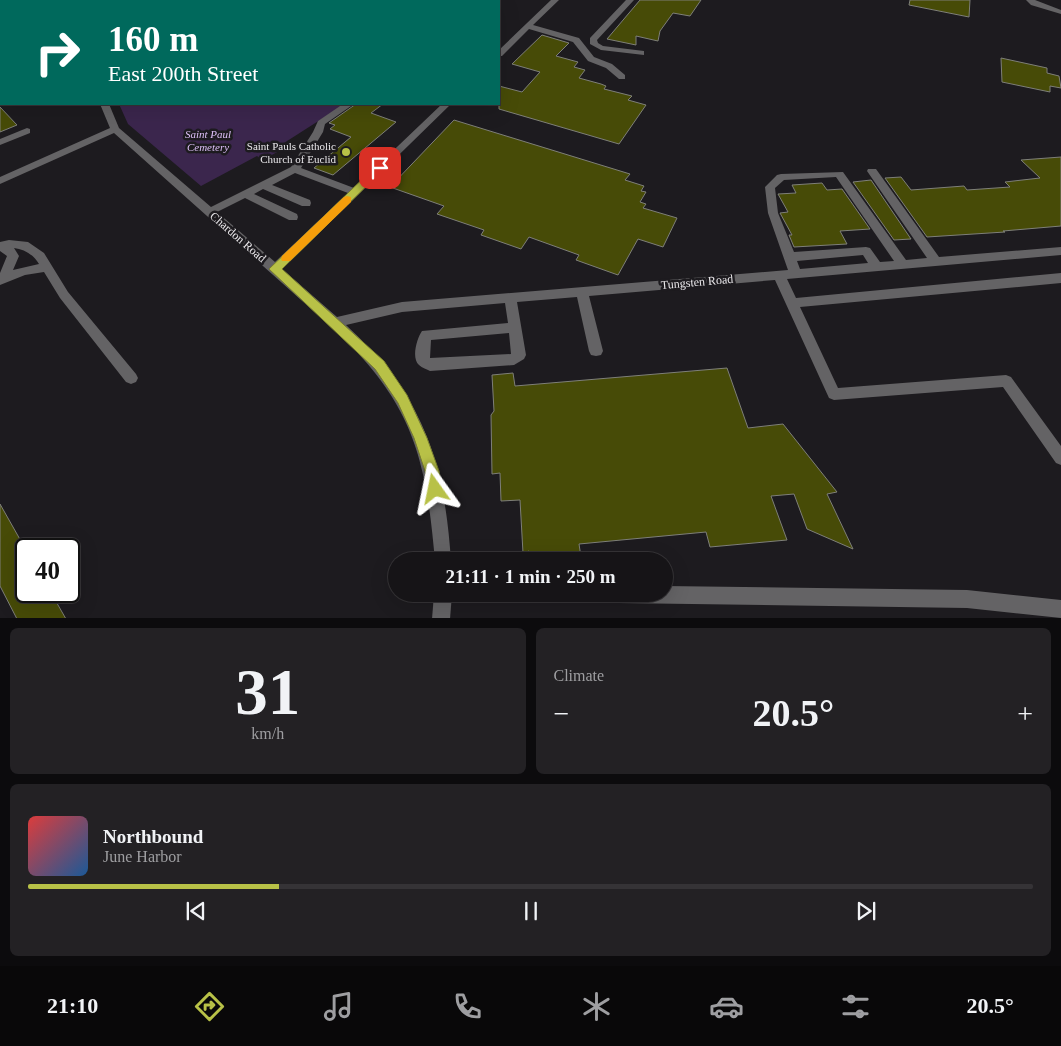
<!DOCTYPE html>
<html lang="en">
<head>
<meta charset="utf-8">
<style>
	body { margin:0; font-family:"Times New Roman",serif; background:#232124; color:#f1f3f6; height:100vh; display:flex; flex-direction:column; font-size:19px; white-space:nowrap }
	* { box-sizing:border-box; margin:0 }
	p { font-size:16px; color:#9e9ea1 }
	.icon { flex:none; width:28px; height:28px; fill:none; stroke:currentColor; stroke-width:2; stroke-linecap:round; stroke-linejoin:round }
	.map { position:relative; height:618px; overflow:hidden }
	.details { display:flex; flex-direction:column; gap:10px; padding:10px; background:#0c0b0d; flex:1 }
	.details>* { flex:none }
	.banner { position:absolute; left:0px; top:0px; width:500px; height:105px; box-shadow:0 5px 20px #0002,0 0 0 1px #353336; background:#00695c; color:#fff; overflow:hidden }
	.speed { position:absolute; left:15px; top:538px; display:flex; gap:10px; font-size:25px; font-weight:700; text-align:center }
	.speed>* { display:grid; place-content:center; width:65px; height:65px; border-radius:50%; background:#161417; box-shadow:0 5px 20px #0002,0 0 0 1px #353336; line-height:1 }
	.speed .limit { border:2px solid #111; border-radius:8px; background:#fff; color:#111 }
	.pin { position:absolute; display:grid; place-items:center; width:42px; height:42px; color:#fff; margin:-21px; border-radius:10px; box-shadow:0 2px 8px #0006 }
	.me { position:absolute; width:55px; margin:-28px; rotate:348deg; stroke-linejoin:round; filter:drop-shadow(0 0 4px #0008) }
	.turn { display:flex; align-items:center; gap:18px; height:105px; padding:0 25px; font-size:22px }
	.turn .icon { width:65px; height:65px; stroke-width:2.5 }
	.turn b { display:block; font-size:35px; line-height:42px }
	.big { font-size:38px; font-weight:600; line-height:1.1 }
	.details .tile { flex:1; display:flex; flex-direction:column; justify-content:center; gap:8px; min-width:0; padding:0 18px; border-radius:8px; background:#232124 }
	.details .dial { align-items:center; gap:0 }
	.dial b { font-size:65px; line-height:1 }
	.song { display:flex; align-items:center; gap:15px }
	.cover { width:60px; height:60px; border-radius:8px; background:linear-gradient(135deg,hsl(0 70% 55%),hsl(210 70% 35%)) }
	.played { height:5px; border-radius:2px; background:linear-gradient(90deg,#b8c147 25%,#353336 25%) }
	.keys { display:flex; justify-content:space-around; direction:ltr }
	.heat { display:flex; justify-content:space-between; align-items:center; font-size:28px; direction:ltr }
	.details .tiles { flex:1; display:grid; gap:10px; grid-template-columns:1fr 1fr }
	.tile:last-child { grid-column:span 2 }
	.trip { position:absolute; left:388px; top:552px; width:285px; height:50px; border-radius:25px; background:#161417; box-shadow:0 5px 20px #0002,0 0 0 1px #353336; font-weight:600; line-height:50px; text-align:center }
	.tab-bar { display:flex; height:80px; justify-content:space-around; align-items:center; background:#090809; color:#9e9ea1 }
	.tab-bar .icon { width:35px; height:35px }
	.tab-bar .on { color:#b8c147 }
	.tab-bar b { font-size:22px; color:#f1f3f6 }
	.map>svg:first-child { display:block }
	.green { fill:#3b264d }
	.building { fill:#474b07; stroke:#7e7f79 }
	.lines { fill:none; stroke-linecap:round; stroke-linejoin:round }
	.minor { fill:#646365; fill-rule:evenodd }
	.route { fill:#b8c147; stroke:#787d2e }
	.slow { fill:#f59e0b }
	.poi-dot { fill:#b8c147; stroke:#1d1b1f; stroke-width:2 }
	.labels { text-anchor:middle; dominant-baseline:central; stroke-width:5; stroke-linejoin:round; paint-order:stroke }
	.far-park-label { font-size:11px; font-style:italic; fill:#ddbff7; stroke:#1d1b1f }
	.far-poi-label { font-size:11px; fill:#eae8eb; stroke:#1d1b1f; text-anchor:end }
	.street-label { font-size:12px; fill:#eae8eb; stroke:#1d1b1f }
</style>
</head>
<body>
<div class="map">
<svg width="1061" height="619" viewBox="0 0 1061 619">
	<rect width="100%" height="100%" fill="#1d1b1f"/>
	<!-- green -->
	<path class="green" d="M119,104H345L284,143L287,147L262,160L257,156L201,186L128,124Z"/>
	<!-- building -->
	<g class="building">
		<path d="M640,0H701L690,16L673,13L660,31L658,41L636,36V45L607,39Z"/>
		<path d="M910,0H970L969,17L909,5Z"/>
		<path d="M542,35L569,43L556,56L578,62L574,67L585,70L579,78L601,84L606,86L604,89L632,96L628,100L646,105L619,144L499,109V86L522,92L540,72L512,64Z"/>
		<path d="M1001,58L1047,68V73L1059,76L1061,88L1050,86V92L1002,82Z"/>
		<path d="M356,104H383L371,113L396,122L333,175L314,168L351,137L330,129L335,125L329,123Z"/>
		<path d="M0,107L17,125L0,132Z"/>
		<path d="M454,120L630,174L625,180L644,186L641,191L646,192L640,202L646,204L643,208L677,218L663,247L638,239L618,275L576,260L579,255L529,237L521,249L481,235L484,230L437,214L444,206L390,187Z"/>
		<path d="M1061,157V226L1003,231L1005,232L927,237L885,178L901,177L911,190L964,186L967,190L1010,187L1005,182L1040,178L1021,160Z"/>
		<path d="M871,180L911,239L894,240L853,182Z"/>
		<path d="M822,183L827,190L842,189L870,229L840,231L847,244L794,247L789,235H792L780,213L788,212L778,194L796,193L792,185Z"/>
		<path d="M727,368L748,428L783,424L837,492L827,494L853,549L807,529L794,494L771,496L787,540L710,547L706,532L579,544L581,557L532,561L529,551L523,553L520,500L501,501L500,473L492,474L491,415L494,411L492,375L513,373L515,386Z"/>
		<path d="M0,504L26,550V591H50L66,619H17L0,586Z"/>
	</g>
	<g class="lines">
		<!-- minor -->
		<g class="minor">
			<path d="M551,0H559L533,25L579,38L594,57L612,64L625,75V79H619L606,68L588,61L573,42L529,29L502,56H499V50Z"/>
			<path d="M626,0H634L597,40L598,43L603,46L644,51V55L601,50L590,44V38Z"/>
			<path d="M1026,0H1035L1061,10V14L1031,5Z"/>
			<rect x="0" y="30" width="1" height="4"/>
			<path d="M100,104H109L119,128L211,207L291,167L313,132L318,121L343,104H354L325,124L323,132L301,168L354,188L442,104H451L282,269L337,317L402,302L788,270L768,213L765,187L777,175L781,174L843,172L906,260L927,258L867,171L868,169H876L939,257L1061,247V255L787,279L796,298L1061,273V283L800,307L838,388L1006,375L1011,377L1061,446V465L1056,463L1003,387L834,400L829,398L775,280L589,296L603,351L601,355L596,356L591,355L589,351L577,297L517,302L526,355L524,359L514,365L430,371C427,369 422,368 419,365C411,358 417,338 422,331L508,323L505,303L402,312L346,325C423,396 444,459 451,561H435C426,459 414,405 337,332L114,133L0,184V177L110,128ZM295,173L348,193L275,262L217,212L245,198L289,220H297L298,217L297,214L254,194L263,189L302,206H310L311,203L310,200L272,185ZM836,177L894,261L880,262L870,248L866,247L794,252L778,213L775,188L784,180ZM863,255L868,263L800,269L797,261ZM509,333L511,354L430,358L431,340Z"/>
			<path d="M27,128L30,129V133L0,145V139Z"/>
			<path d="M9,240L28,242L44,253L68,292L136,374L138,378L136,382L131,384L126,382L60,298L44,272L25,275L0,285V273L7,256L0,251V242ZM14,248C24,249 34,255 39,264L13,270L19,256Z"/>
			<path d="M664,586L967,590L1061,600V618L967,608L619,603L613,600L610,594H664Z"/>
			<path d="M434,594H452L450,619H432Z"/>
		</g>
	</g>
	<!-- route -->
	<path class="route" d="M380,165L383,166V170L282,269L384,361L407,395L427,438L439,471L442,489L440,494L435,496L430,494L425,471L414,438L398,403L375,369L269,269L376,166Z"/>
	<!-- slow -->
	<path class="slow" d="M347,196L351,197V202L290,261H282L281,259L282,256L344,197Z"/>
	<!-- markers -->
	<circle class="poi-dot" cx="346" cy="152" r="5"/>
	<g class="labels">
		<!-- far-park labels -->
		<g class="far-park-label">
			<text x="208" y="134">Saint Paul<tspan x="208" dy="13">Cemetery</tspan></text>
		</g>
		<!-- far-poi labels -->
		<g class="far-poi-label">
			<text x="336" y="146">Saint Pauls Catholic<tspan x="336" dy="13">Church of Euclid</tspan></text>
		</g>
		<!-- street labels -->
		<g class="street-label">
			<text transform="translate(238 237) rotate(41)">Chardon Road</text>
			<text transform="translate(697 282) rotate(-5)">Tungsten Road</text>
		</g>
	</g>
</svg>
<div class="speed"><div class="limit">40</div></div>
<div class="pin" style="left:380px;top:168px;background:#d93025"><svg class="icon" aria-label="arrive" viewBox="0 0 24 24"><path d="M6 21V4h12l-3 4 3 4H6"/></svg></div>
<svg class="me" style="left:435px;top:489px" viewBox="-20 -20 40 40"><path d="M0-17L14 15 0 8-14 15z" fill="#b8c147" stroke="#fff" stroke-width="4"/></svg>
<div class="trip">21:11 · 1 min · 250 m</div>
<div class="banner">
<div class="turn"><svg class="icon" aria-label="right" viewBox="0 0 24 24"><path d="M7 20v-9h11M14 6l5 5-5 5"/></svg><div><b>160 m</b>East 200th Street</div></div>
</div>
</div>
<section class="details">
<div class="tiles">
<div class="tile dial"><b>31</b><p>km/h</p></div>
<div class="tile"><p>Climate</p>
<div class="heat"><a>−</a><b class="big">20.5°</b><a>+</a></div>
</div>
<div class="tile">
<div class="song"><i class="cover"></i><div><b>Northbound</b><p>June Harbor</p></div></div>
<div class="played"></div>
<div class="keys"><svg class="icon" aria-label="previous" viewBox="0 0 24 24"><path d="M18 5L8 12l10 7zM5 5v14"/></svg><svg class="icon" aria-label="pause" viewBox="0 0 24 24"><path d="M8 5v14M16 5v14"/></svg><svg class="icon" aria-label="next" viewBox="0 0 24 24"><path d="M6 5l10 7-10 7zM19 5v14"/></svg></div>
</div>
</div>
</section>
<nav class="tab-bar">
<b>21:10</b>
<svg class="icon on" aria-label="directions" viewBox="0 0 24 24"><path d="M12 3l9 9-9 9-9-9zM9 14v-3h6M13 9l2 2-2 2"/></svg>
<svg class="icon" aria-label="music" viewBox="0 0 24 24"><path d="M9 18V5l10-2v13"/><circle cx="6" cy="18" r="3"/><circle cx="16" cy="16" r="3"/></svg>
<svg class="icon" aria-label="phone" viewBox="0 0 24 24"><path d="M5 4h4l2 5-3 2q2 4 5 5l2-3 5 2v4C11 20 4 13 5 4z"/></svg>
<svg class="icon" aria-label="climate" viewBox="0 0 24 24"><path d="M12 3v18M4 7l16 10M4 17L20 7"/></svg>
<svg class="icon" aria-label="car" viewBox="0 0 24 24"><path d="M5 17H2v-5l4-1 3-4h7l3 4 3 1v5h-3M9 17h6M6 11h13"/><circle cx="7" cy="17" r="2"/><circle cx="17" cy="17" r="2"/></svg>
<svg class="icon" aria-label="filters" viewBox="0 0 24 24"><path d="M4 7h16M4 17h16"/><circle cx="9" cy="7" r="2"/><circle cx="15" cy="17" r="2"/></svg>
<b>20.5°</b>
</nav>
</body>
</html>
